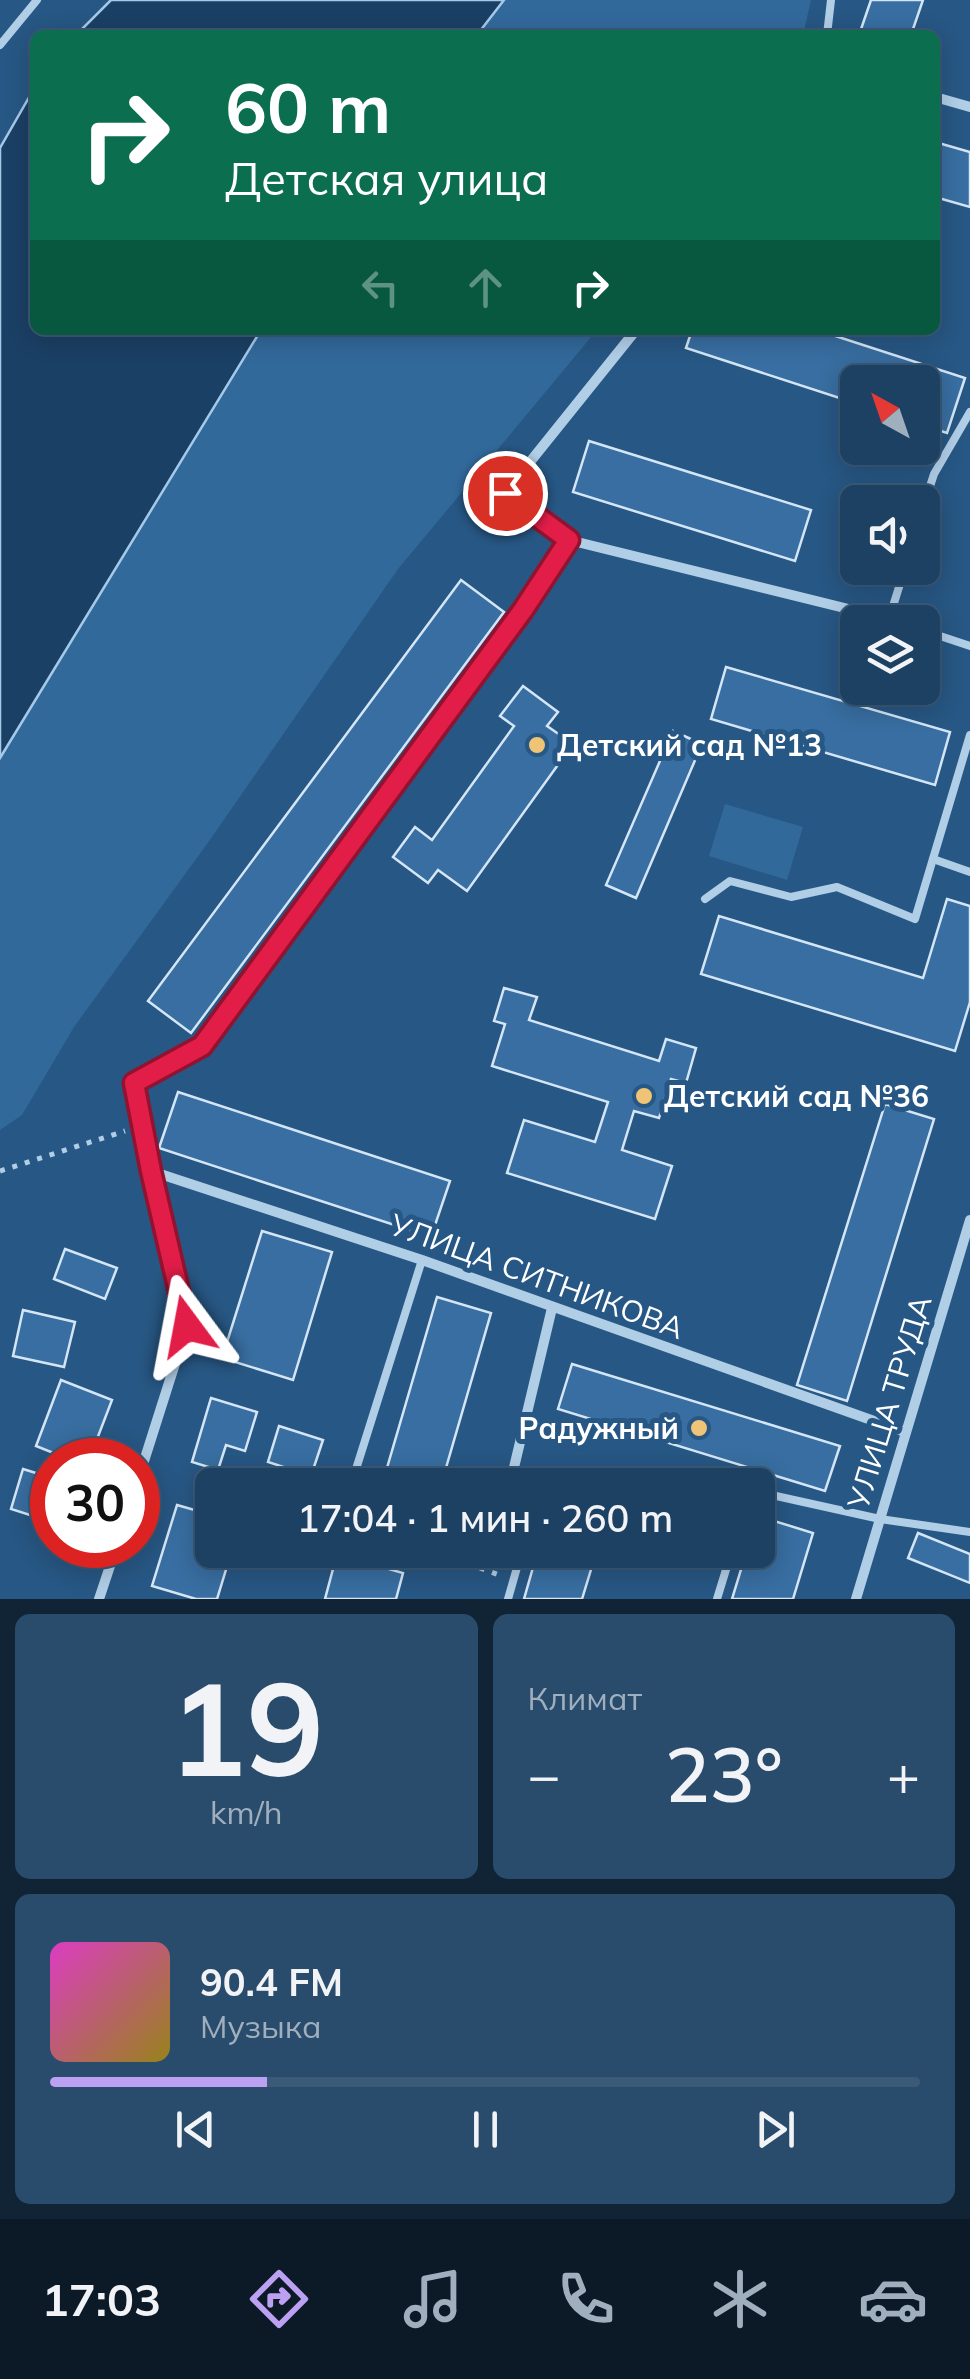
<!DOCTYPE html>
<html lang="ru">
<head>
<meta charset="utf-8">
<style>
	body { margin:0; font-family:Mulish,sans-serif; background:#2a4c6c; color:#f1f3f6; height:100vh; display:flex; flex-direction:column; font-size:38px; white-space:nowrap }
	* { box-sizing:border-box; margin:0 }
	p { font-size:32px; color:#a0afbe }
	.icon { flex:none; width:55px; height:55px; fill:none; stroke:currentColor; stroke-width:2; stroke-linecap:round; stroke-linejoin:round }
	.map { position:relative; height:1599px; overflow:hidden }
	.sheet { display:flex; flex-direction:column; gap:15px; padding:15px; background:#102436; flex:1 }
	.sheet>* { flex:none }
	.top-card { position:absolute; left:30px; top:30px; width:910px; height:305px; border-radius:15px; box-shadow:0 5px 25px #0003,0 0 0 2px #3b5a78; background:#0b6e4f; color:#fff; overflow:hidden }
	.needle { width:65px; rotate:320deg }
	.fabs { position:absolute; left:840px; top:365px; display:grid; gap:20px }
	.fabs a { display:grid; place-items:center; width:100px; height:100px; border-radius:15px; background:#1d4163; box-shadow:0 5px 25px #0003,0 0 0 2px #3b5a78; font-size:50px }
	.speed { position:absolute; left:30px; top:1438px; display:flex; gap:20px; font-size:50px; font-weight:700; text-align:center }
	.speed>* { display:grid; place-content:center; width:130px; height:130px; border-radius:50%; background:#1d4163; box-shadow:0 5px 25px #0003,0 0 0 2px #3b5a78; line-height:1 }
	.speed .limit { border:15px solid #d22; background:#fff; color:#111 }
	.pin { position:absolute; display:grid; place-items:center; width:85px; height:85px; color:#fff; margin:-42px; border:5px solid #fff; border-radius:50%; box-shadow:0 2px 10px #0007 }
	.me { position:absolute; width:110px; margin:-55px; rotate:347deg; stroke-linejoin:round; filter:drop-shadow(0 0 8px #0008) }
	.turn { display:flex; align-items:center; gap:35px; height:210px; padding:0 30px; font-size:45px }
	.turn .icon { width:130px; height:130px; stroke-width:2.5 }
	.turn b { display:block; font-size:70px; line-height:85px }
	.lanes { display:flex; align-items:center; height:95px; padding:0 30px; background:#0003; justify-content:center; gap:50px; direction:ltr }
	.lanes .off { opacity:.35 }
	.big { font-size:75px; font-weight:600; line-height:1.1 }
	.sheet .card { flex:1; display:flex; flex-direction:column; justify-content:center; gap:15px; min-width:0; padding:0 35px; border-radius:15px; background:#2a4c6c }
	.sheet .dial { align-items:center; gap:0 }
	.dial b { font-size:130px; line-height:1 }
	.song { display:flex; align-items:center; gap:30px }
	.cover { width:120px; height:120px; border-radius:15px; background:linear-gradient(135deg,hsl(310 70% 55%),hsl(50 70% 35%)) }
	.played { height:10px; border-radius:5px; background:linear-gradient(90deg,#bca0f2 25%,#3b5a78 25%) }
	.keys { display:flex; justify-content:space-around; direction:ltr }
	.heat { display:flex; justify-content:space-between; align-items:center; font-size:55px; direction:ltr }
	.sheet .tiles { flex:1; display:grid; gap:15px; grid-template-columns:1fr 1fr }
	.card:last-child { grid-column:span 2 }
	.trip { position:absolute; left:195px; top:1468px; width:580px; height:100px; border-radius:15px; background:#1d4163; box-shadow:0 5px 25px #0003,0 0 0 2px #3b5a78; font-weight:600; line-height:100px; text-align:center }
	.dock { display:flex; height:160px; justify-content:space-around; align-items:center; background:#0c1a28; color:#a0afbe }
	.dock .icon { width:70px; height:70px }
	.dock .selected { color:#bca0f2 }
	.dock b { font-size:45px; color:#f1f3f6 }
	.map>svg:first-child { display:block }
	.green { fill:#32699b }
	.water { fill:#1b4065; stroke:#a5c9e8; stroke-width:2.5 }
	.building { fill:#386ea1; stroke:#d4e6f6; stroke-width:2.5 }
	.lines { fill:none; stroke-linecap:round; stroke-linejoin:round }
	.path { stroke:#b1cee7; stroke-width:5; stroke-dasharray:5 8; stroke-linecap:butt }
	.lane { stroke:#b1cee7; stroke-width:8 }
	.street { stroke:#b1cee7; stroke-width:10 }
	.route-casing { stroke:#92132f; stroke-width:25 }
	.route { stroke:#e11d48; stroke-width:18 }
	.poi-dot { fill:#f0c477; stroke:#275784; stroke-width:4 }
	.labels { text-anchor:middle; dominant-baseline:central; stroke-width:10; stroke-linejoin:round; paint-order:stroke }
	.poi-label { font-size:30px; font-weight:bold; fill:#fff; stroke:#275784; text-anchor:start }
	.street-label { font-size:30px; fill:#fff; stroke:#275784 }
</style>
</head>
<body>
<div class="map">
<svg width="970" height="1599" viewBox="0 0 970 1599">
	<rect width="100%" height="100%" fill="#275784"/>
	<!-- green -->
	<g class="green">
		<path d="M504,0H811L803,35H477Z"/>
		<path d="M261,330H597L398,569L207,844L74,1027L22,1115L0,1130V758Z"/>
		<path d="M725,804L803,827L787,880L709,856Z"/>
	</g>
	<!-- water -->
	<g class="water">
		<path d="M111,0H504L477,35H76Z"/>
		<path d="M35,87V330H261L0,758V148Z"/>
	</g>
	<!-- building -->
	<g class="building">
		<path d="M871,0H923L911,35H859Z"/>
		<path d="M935,142L970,152V207L935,197Z"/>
		<path d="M692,330H817L965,378L947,433L922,425V382H858V404L686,348Z"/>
		<path d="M589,441L811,510L795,561L573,492Z"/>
		<path d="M461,580L504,612L191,1033L148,1001Z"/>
		<path d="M726,667L950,732L935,785L711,719Z"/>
		<path d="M523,686L558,712L547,726L573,744L467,891L438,870L428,883L393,857L415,827L432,840L514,726L500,716Z"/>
		<path d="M673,731L702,744L636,898L606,885Z"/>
		<path d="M947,899L970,906V1002L955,1051L701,974L719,916L923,978Z"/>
		<path d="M504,988L537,997L529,1020L659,1061L666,1039L696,1048L686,1083L671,1079L659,1118L634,1111L622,1150L672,1166L655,1219L507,1173L524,1120L595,1142L608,1102L492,1066L505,1024L494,1021Z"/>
		<path d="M178,1092L450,1181L431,1237L159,1148Z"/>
		<path d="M885,1104L934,1119L847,1401L797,1385Z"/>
		<path d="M262,1231L332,1252L293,1380L222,1358Z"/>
		<path d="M65,1249L117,1268L105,1299L54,1279Z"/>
		<path d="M437,1297L491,1313L441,1485H382Z"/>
		<path d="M23,1310L75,1322L64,1367L13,1356Z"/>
		<path d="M572,1364L840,1446L825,1491L558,1409Z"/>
		<path d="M61,1380L112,1400L89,1460H71L36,1446Z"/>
		<path d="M211,1398L257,1412L245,1451L226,1445L218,1470L192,1462Z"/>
		<path d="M279,1426L323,1440L311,1476L268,1462Z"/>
		<path d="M23,1469L52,1478V1522L11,1509Z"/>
		<path d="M177,1505L212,1515V1550H232L217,1599H196L152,1586Z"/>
		<path d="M758,1516L813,1533L793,1599H732L747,1550H758Z"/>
		<path d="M918,1533L970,1554V1583L908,1558Z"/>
		<path d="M538,1550H597L582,1599H524Z"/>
		<path d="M337,1554L403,1573L396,1599H325Z"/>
	</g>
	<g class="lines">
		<!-- path -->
		<g class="path">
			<path d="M0,1171L125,1131"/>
			<path d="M431,1550L499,1575"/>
		</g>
		<!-- lane -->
		<g class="lane">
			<path d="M827,35L831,0"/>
			<path d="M0,45L37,0"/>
			<path d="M922,511L934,474L970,412"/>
			<path d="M900,622L889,619L905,568"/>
			<path d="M922,630L970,646"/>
			<path d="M933,859L970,872"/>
			<path d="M705,899L730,881L791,897L837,887L915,919L970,735"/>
			<path d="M351,1485L422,1260"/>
			<path d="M758,1492L880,1519L970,1532"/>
			<path d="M508,1599L522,1550"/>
			<path d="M717,1599L732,1550"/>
		</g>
		<!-- street -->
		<g class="street">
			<path d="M935,97L970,107"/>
			<path d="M569,540L889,619"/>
			<path d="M151,1171L422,1260L905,1432"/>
			<path d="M138,1480L187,1326L151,1171L134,1083L202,1046L523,611L569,540L505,493L636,330"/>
			<path d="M528,1485L511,1480L552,1308"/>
			<path d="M99,1599L117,1545"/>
			<path d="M856,1599L970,1220"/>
		</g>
	</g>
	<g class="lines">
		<!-- route casing -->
		<g class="route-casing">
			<path id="route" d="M187,1326L151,1171L134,1083L202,1046L523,610L569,540L505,493"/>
		</g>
		<!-- route -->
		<use href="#route" class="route"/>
	</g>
	<!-- markers -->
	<g class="poi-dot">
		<circle cx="537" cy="745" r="10"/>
		<circle cx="644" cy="1096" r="10"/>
		<circle cx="699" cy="1428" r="10"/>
	</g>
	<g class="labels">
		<!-- poi labels -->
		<g class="poi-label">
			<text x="557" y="745">Детский сад №13</text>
			<text x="664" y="1096">Детский сад №36</text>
			<text x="679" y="1428" text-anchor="end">Радужный</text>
		</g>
		<!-- street labels -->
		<g class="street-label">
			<text transform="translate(537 1276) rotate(20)">УЛИЦА СИТНИКОВА</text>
			<text transform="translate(889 1402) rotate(-73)">УЛИЦА ТРУДА</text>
		</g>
	</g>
</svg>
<div class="fabs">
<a><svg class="needle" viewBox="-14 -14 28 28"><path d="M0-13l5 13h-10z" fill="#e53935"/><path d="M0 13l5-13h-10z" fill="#a0afbe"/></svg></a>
<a><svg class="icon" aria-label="sound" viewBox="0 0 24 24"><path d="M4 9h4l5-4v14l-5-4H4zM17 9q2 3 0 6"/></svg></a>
<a><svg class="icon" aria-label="layers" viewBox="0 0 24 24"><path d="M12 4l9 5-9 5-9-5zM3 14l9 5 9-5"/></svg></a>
</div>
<div class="speed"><div class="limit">30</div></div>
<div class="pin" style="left:505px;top:493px;background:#d93025"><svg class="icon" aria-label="arrive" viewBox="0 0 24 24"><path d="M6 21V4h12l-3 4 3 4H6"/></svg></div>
<svg class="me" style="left:187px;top:1326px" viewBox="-20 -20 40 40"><path d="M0-17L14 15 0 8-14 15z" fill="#e11d48" stroke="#fff" stroke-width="4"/></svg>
<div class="trip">17:04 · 1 мин · 260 m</div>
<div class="top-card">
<div class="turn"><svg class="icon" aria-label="right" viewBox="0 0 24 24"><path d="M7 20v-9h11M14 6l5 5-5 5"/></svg><div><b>60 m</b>Детская улица</div></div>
<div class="lanes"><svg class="icon off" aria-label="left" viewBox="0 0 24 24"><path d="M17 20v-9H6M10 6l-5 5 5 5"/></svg><svg class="icon off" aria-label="ahead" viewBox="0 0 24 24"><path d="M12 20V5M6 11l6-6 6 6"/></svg><svg class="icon" aria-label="right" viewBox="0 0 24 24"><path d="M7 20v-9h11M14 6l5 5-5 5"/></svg></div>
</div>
</div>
<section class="sheet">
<div class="tiles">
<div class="card dial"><b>19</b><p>km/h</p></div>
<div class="card"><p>Климат</p>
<div class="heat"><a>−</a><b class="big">23°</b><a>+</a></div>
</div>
<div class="card">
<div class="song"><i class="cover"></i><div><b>90.4 FM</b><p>Музыка</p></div></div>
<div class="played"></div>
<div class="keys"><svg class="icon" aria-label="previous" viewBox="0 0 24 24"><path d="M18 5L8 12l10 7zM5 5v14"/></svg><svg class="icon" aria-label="pause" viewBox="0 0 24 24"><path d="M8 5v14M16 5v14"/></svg><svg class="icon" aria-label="next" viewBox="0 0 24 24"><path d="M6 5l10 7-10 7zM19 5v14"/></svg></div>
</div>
</div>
</section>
<nav class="dock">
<b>17:03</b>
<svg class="icon selected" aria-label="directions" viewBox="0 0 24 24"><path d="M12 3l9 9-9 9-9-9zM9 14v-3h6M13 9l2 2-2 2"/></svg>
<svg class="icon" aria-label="music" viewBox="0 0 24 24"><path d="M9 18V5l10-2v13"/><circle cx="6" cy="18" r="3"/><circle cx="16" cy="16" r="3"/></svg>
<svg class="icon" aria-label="phone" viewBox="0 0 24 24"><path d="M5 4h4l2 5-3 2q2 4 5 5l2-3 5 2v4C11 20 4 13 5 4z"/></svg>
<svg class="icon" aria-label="climate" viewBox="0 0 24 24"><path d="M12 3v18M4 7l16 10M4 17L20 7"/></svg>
<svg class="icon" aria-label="car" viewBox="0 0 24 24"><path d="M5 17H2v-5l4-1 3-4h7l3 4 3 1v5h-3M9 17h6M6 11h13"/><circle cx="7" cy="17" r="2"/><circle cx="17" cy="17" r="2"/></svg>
</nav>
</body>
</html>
